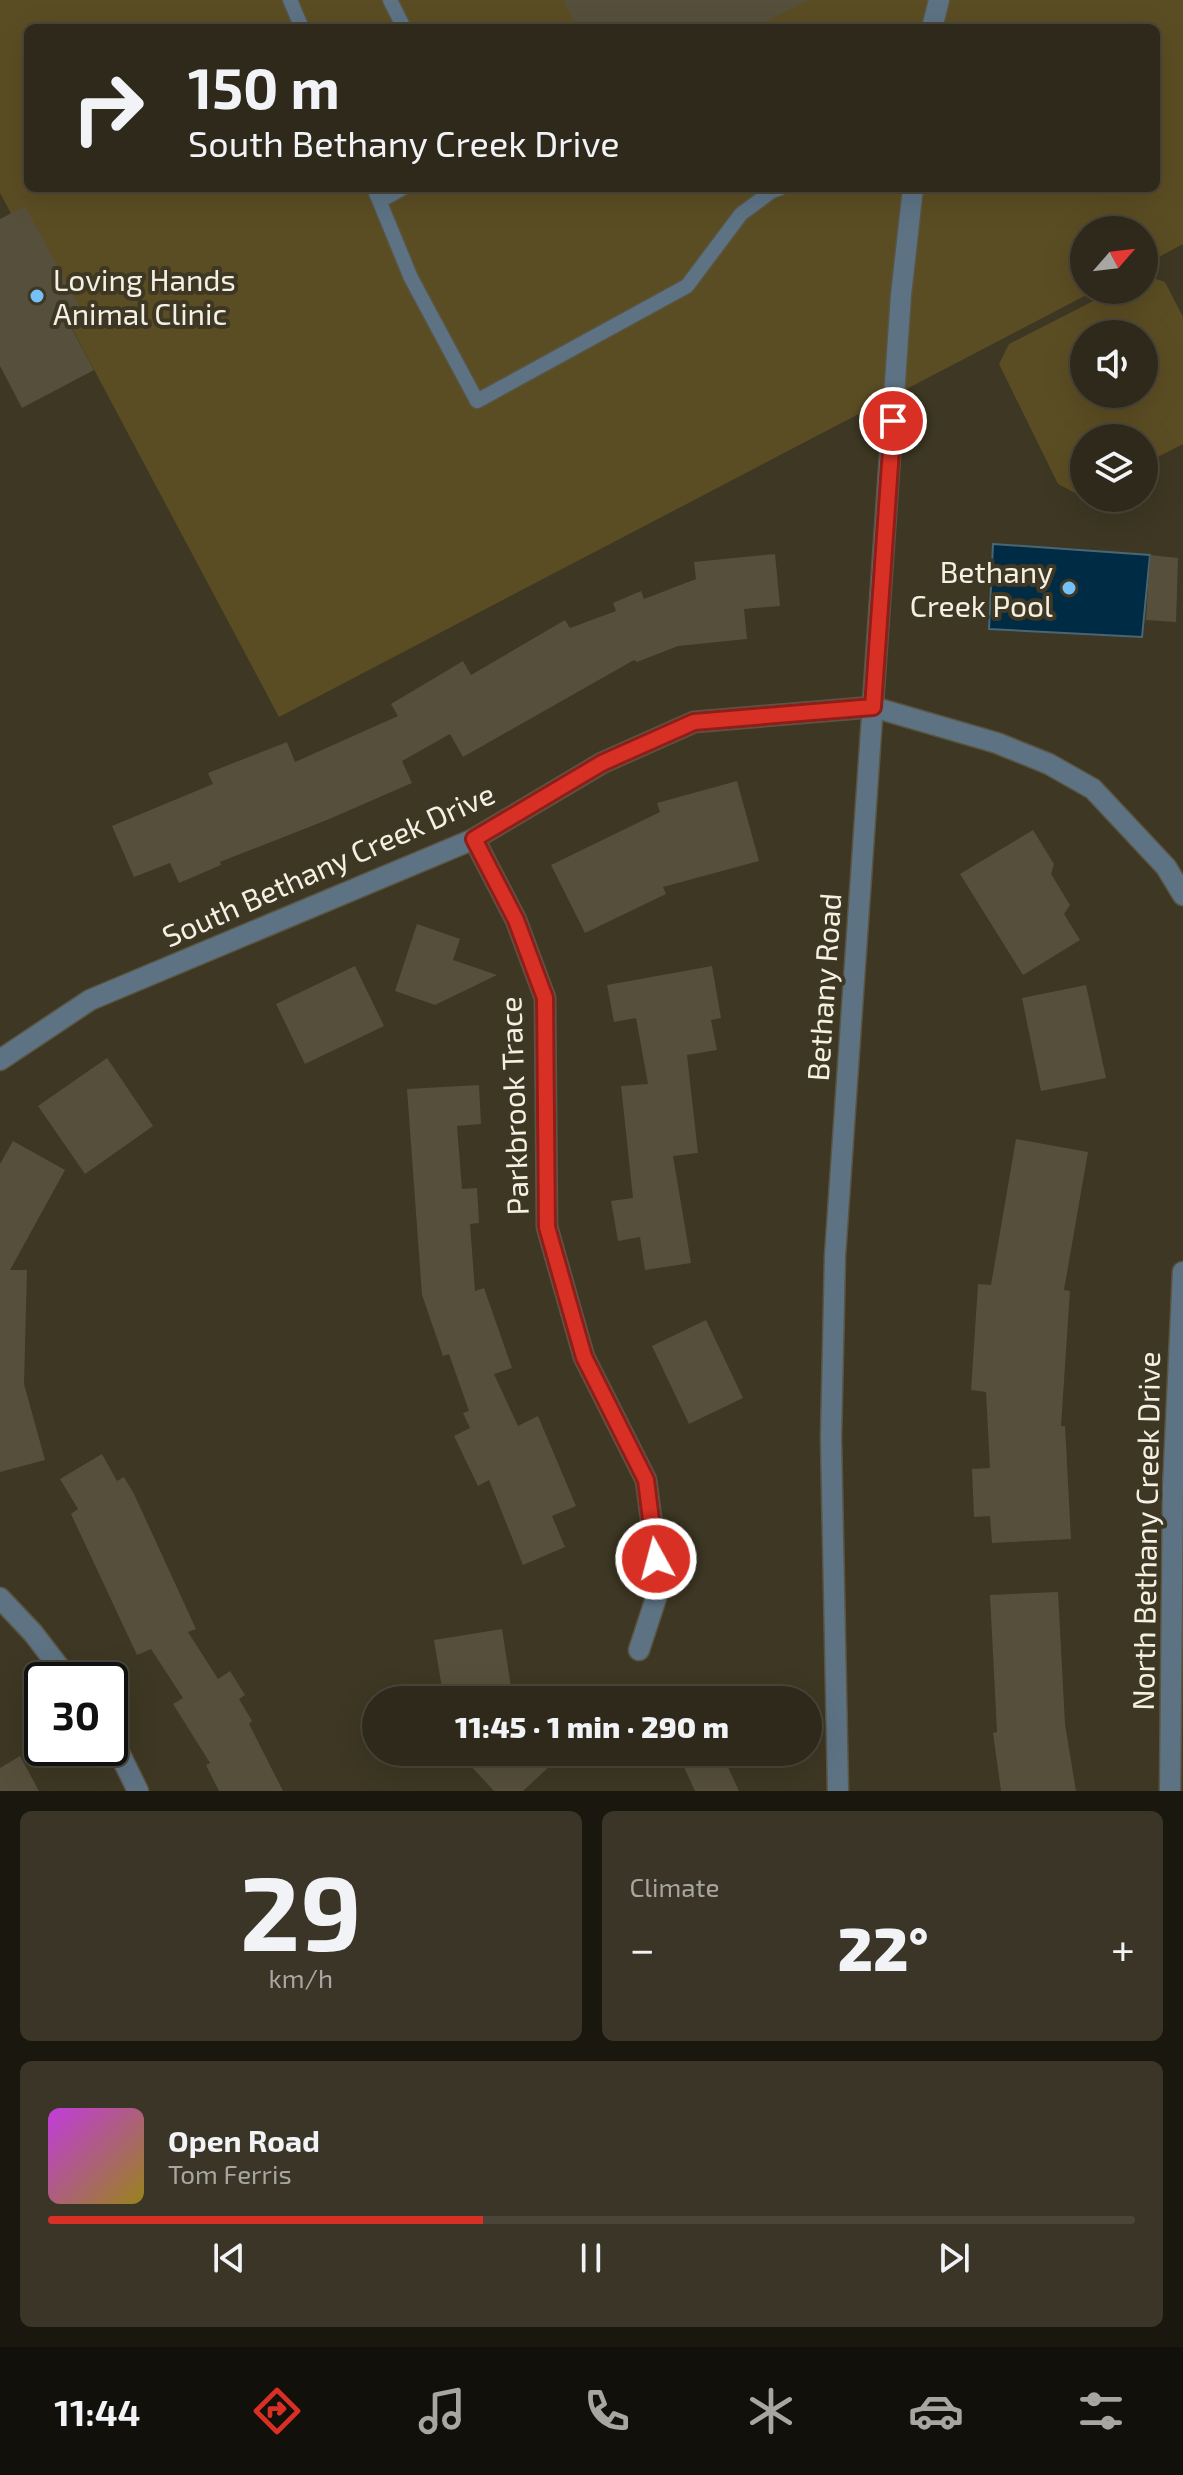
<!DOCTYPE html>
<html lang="en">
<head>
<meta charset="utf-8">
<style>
	body { margin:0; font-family:"Exo 2",sans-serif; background:#3a3527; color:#f1f3f6; height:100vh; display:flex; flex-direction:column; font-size:30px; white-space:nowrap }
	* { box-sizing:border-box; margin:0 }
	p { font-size:26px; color:#a7a6a2 }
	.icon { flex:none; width:44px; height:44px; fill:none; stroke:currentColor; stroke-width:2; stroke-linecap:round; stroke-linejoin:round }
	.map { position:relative; height:1791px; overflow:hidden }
	.details { display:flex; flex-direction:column; gap:20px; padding:20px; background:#19170e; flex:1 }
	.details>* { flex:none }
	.hud { position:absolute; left:24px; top:24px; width:1136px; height:168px; border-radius:12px; box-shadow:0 8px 32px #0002,0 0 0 2px #494539; background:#2e291a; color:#f1f3f6; overflow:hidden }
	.needle { width:52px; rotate:62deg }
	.fabs { position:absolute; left:1070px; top:216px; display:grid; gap:16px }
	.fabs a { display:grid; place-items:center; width:88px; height:88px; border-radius:50%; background:#2e291a; box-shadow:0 8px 32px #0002,0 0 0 2px #494539; font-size:40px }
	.speed { position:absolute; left:24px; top:1662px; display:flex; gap:16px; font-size:40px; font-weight:700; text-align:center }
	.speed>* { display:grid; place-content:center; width:104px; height:104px; border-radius:50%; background:#2e291a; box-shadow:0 8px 32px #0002,0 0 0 2px #494539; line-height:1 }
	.speed .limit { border:4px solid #111; border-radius:12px; background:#fff; color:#111 }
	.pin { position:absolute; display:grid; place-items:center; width:68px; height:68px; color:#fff; margin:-34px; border:4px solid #fff; border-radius:50%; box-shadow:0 2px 8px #0007 }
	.me { position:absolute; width:88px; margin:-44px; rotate:353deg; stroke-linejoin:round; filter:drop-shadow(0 0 6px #0008) }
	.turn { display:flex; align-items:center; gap:28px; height:168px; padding:0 32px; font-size:36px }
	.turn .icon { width:104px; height:104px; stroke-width:2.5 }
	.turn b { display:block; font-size:56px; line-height:68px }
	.big { font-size:60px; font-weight:800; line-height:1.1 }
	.details .card { flex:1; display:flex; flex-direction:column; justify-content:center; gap:12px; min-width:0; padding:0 28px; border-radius:12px; background:#3a3527 }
	.details .dial { align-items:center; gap:0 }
	.dial b { font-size:104px; line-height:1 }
	.song { display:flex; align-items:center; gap:24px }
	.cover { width:96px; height:96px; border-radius:12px; background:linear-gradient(135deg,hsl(290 70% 55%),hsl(50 70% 35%)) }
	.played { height:8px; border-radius:4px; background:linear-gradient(90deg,#d93025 40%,#494539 40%) }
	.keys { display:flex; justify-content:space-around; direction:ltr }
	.heat { display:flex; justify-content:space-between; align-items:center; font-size:44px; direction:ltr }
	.details .tiles { flex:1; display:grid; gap:20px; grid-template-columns:1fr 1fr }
	.card:last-child { grid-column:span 2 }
	.trip { position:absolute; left:362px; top:1686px; width:460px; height:80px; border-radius:40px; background:#2e291a; box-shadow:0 8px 32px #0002,0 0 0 2px #494539; font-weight:800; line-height:80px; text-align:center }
	.tab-bar { display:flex; height:128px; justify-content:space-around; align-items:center; background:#12100a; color:#a7a6a2 }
	.tab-bar .icon { width:56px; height:56px }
	.tab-bar .selected { color:#d93025 }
	.tab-bar b { font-size:36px; color:#f1f3f6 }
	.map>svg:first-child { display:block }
	.green { fill:#5b4d23; fill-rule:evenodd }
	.water { fill:#002b44; stroke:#496674; stroke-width:2 }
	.building { fill:#564f3b }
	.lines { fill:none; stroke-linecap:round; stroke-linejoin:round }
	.service-casing { stroke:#5a5542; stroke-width:17 }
	.minor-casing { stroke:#5a5542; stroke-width:23 }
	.tertiary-casing { stroke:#5a5542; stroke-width:23 }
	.service { stroke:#5d7384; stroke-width:14 }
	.minor { stroke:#5d7384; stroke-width:20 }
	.tertiary { stroke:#5d7384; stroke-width:20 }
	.route-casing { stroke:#8d1f18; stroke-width:20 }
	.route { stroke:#d93025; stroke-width:14 }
	.poi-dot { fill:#73c1f6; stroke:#3d3723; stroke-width:3 }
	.labels { text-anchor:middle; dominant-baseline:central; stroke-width:8; stroke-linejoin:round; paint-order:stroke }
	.poi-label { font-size:30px; fill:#f4f0e4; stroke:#3d3723; text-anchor:start }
	.street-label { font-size:30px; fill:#f4f0e4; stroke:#3d3723 }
</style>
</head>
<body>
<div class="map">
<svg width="1183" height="1791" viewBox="0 0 1183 1791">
	<rect width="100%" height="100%" fill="#3d3723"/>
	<!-- green -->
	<g class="green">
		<path d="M0,0H1183V244L1144,265V230H1084V290H1096L279,717L0,193ZM28,28H1156V188H28Z"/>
		<path d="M1145,275L1165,282L1183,317V444L1144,464V438H1084V494L1081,496L1058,484L999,364L1009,344L1115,290H1144ZM1084,334H1144V394H1084Z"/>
	</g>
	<!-- water -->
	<path class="water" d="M993,544L1150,555L1142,637L989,629Z"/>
	<!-- building -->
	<g class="building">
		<path d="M563,0H810L753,28H577Z"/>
		<path d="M25,206L80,308L65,316L94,370L22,408L0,366V219Z"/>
		<path d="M775,554L780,606L744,609L747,639L678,646L637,662L634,660L463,757L450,734L402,761L412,783L327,820L220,862L221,865L179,883L170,863L134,877L112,826L213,784L208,773L287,742L295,762L398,716L391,704L463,661L471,675L565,620L570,628L616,611L613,603L641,591L644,599L696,579L694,562Z"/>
		<path d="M1150,555L1178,558L1176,622L1146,620Z"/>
		<path d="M737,781L759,861L663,887L666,894L585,933L551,865L660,812L657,803Z"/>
		<path d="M1033,830L1054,864L1051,874L1070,905L1064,914L1080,940L1023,975L960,874Z"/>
		<path d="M417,924L460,939L453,960L497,975L435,1005L395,991Z"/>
		<path d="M355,966L384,1026L305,1064L276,1004Z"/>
		<path d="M712,966L721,1018L711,1020L717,1050L687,1055L698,1153L673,1156L691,1263L645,1270L640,1237L618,1241L611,1201L633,1198L621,1086L648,1084L636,1018L614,1022L607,985Z"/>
		<path d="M1086,985L1106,1078L1041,1091L1022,998Z"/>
		<path d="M107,1058L153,1126L85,1174L38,1106Z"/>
		<path d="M479,1085L481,1124L457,1126L462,1189L477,1188L479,1223L470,1224L475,1291L484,1288L512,1368L494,1374L518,1426L538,1416L576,1506L552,1516L565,1547L523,1565L489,1480L478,1486L454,1436L470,1428L463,1413L469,1411L449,1354L443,1356L422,1295L407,1089Z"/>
		<path d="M1016,1139L1088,1152L1064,1290L1070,1291L1061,1426H1065L1071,1539L992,1543L990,1516L974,1517L972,1469L990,1468L986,1392L971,1390L978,1284L991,1285Z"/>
		<path d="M13,1141L65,1170L10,1270H27L24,1384L45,1460L0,1472V1164Z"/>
		<path d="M706,1320L743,1398L689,1424L652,1346Z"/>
		<path d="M102,1454L117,1481L124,1477L134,1494L196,1629L188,1632L218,1679L230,1671L245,1695L239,1699L252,1721L249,1724L283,1791H219L206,1765L210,1763L173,1704L183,1698L151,1649L137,1655L71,1514L78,1509L60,1479Z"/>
		<path d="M1058,1592L1065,1724L1076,1791H1001L993,1733L997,1732L990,1595Z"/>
		<path d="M502,1629L513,1700H444L434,1640Z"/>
		<path d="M458,1752H565L523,1791H494Z"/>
		<path d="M677,1752H721L739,1791H695Z"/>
		<path d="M20,1756L39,1791H0V1768Z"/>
	</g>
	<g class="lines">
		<!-- service casing -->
		<g class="service-casing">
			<g id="service">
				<path d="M290,0L302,28"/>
				<path d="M390,0L404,28"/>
				<path d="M374,188L411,278L477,401L687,286L741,214L772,191L781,188"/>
				<path d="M380,201L403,188"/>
			</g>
		</g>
		<!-- minor casing -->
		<g class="minor-casing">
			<g id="minor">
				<path d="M474,839L516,920L545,998L547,1227L584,1357L646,1480L660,1586L639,1650"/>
				<path d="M0,1060L90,1000L474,839L602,763L694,722L873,707L997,743L1049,764L1093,789L1166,867L1183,895"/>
				<path d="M0,1598L33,1633L69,1680"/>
				<path d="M110,1734L138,1791"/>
				<path d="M1170,1791L1173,1487L1183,1272"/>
			</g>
		</g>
		<!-- tertiary casing -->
		<g class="tertiary-casing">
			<g id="tertiary">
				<path d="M932,28L939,0"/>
				<path d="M838,1791L831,1438L835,1256L901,295L913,188"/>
			</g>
		</g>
		<!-- service -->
		<use href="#service" class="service"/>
		<!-- minor -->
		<use href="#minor" class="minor"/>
		<!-- tertiary -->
		<use href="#tertiary" class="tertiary"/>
	</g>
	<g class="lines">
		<!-- route casing -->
		<g class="route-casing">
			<path id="route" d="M656,1559L646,1480L584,1357L547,1227L545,998L516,920L474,839L602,763L694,722L873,707L893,421"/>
		</g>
		<!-- route -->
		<use href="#route" class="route"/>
	</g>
	<!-- markers -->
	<g class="poi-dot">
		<circle cx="37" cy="296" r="8"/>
		<circle cx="1069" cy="588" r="8"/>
	</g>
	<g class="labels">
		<!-- poi labels -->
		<g class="poi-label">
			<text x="53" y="279">Loving Hands<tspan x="53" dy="34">Animal Clinic</tspan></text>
			<text x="1053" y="571" text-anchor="end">Bethany<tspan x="1053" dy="34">Creek Pool</tspan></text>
		</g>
		<!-- street labels -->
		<g class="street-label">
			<text transform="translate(328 864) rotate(-24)">South Bethany Creek Drive</text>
			<text transform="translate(823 987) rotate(-86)">Bethany Road</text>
			<text transform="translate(513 1106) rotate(-92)">Parkbrook Trace</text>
			<text transform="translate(1145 1531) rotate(-89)">North Bethany Creek Drive</text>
		</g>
	</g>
</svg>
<div class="fabs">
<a><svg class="needle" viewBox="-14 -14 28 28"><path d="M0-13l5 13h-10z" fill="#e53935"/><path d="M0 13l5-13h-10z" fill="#a7a6a2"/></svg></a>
<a><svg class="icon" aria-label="sound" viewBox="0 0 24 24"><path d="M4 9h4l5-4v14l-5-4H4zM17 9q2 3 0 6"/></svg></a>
<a><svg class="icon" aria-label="layers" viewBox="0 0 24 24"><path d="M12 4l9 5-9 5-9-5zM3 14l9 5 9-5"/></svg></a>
</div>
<div class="speed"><div class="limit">30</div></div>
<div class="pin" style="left:893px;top:421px;background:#d93025"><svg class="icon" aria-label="arrive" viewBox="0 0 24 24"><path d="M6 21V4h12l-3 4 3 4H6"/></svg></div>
<svg class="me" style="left:656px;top:1559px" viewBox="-20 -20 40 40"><circle r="17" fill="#d93025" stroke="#fff" stroke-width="3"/><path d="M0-11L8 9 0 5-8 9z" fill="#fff"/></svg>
<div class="trip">11:45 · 1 min · 290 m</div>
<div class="hud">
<div class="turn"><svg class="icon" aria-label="right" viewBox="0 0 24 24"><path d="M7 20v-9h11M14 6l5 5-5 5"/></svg><div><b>150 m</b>South Bethany Creek Drive</div></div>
</div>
</div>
<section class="details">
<div class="tiles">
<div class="card dial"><b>29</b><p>km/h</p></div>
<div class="card"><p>Climate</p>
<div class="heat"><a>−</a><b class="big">22°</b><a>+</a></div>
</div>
<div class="card">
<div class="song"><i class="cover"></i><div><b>Open Road</b><p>Tom Ferris</p></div></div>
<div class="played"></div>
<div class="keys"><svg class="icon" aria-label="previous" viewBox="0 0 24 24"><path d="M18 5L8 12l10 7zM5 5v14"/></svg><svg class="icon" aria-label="pause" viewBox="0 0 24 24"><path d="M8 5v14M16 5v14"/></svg><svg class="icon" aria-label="next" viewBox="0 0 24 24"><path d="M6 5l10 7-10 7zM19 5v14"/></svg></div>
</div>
</div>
</section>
<nav class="tab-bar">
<b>11:44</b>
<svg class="icon selected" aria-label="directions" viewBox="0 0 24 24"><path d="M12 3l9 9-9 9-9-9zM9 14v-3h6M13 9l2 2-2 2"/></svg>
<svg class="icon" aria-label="music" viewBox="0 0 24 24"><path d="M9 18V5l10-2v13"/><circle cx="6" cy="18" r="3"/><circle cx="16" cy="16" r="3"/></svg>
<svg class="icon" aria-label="phone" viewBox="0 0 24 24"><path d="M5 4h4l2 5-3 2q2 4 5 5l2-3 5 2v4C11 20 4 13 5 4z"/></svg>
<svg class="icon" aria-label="climate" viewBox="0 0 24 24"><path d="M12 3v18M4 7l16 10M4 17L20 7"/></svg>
<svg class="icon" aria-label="car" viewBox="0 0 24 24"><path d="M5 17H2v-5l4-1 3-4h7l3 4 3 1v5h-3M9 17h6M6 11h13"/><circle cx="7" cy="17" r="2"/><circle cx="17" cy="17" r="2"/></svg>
<svg class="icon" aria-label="filters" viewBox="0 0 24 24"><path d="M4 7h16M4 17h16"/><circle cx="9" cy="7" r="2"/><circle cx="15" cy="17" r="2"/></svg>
</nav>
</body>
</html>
